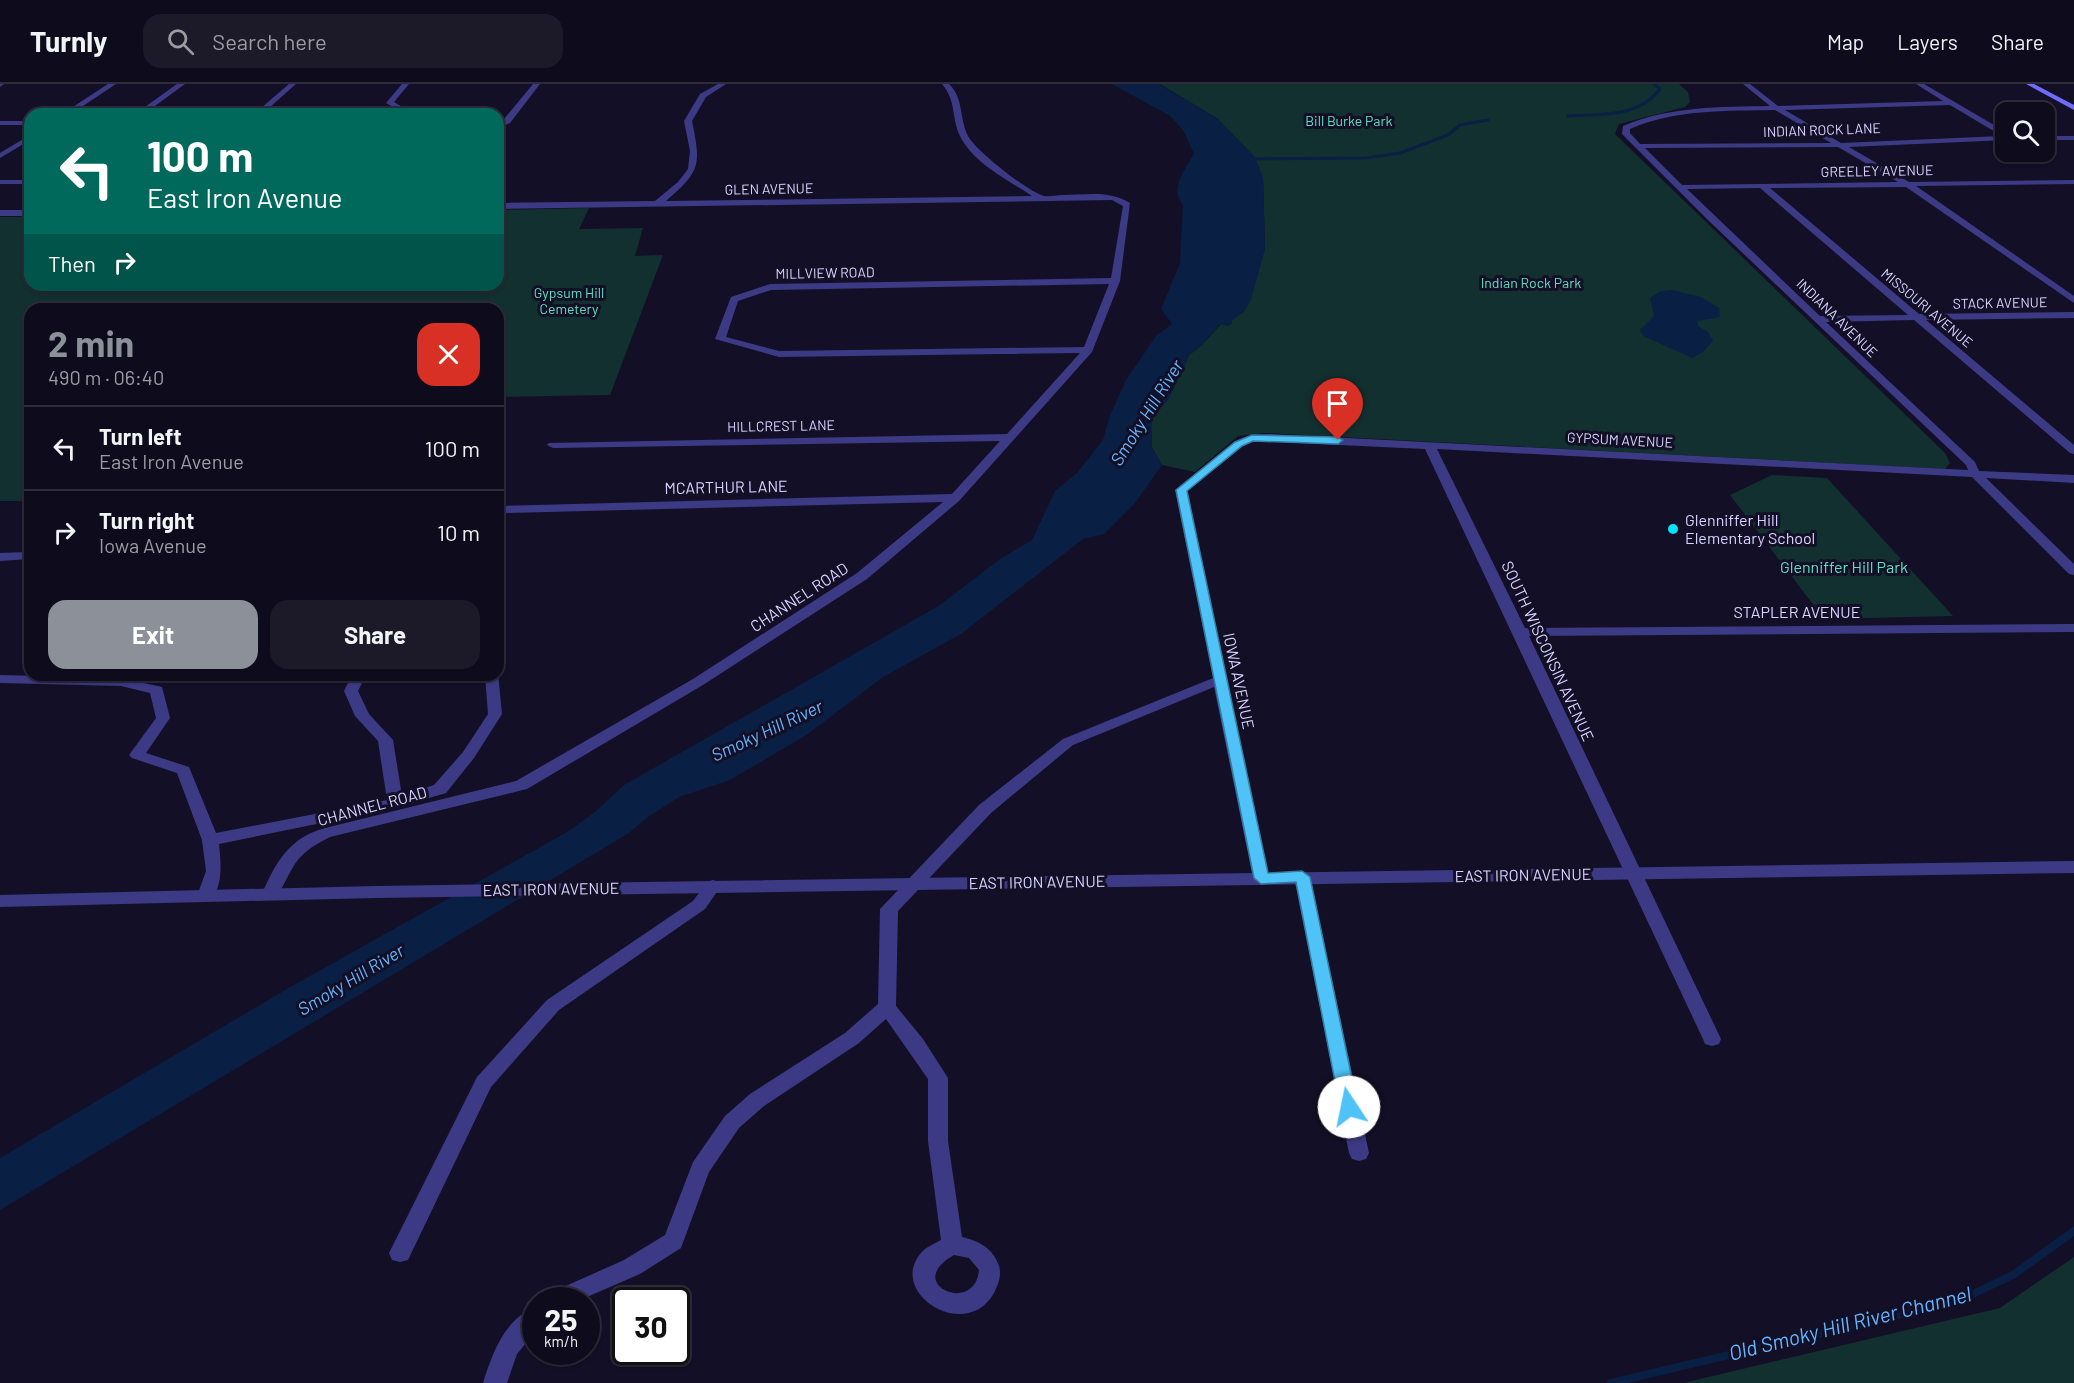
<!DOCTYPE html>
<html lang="en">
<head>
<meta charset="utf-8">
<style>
	:root { --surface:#0e0b1c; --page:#1c1929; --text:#f1f3f6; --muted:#9b9ba3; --line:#2e2b3b; --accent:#8c9099 }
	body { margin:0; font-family:Barlow,sans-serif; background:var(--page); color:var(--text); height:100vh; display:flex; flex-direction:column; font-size:22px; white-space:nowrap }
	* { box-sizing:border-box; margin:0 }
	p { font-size:20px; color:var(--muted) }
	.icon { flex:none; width:33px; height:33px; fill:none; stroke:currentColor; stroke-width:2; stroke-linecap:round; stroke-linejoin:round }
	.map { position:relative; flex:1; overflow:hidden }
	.side { position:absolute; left:24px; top:219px; width:480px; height:378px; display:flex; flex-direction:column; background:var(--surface); border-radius:18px; box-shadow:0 2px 4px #0004,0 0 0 2px var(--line) }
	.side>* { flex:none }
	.guide { position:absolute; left:24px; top:24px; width:480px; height:183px; border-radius:18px; box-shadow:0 2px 4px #0004,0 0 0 2px var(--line); background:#00695c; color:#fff; overflow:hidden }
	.tools { position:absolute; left:1995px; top:18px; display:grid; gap:12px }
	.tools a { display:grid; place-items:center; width:60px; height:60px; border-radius:12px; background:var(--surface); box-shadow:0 2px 4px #0004,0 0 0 2px var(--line); font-size:30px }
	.speed { position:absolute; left:522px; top:1203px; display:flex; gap:12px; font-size:30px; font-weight:700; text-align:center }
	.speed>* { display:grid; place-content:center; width:78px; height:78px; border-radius:50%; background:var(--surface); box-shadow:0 2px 4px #0004,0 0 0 2px var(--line); line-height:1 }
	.speed small { font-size:15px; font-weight:400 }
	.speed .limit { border:3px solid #111; border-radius:9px; background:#fff; color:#111 }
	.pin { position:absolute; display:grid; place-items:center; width:51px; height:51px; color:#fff; margin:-62px -26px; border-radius:50% 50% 50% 0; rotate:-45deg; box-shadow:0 0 6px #0007 }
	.pin .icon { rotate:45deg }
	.me { position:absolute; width:66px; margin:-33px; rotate:349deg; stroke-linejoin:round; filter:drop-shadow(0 0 4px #0008) }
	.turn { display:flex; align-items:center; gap:21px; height:126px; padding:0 24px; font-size:27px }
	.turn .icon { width:78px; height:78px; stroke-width:2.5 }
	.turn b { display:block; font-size:42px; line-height:51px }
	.then { display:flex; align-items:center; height:57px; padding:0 24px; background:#0003; gap:12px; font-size:22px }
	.round { display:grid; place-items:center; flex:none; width:63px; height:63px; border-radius:18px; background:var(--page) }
	.summary { display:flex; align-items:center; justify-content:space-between; height:102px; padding:0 24px }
	h1 { font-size:36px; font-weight:700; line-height:45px; color:var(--accent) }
	.cta { display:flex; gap:12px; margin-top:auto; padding:12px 24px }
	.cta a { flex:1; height:69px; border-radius:18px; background:var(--accent); color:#fff; font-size:24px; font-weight:700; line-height:69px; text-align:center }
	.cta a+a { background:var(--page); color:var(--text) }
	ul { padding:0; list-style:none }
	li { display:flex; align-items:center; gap:18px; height:84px; padding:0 24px; border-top:2px solid var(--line) }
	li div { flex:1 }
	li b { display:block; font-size:22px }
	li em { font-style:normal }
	header { display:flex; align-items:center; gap:36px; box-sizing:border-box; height:84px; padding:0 30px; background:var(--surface); border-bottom:2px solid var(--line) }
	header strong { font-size:28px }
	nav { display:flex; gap:33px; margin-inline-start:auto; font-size:21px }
	.search { width:420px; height:54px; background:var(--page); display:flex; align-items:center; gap:15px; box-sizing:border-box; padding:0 21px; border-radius:18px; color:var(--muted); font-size:22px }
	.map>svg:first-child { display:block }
	.green { fill:#12302f }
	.water { fill:#0a1f44 }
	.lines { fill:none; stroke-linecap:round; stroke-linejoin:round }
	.stream-far1 { stroke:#0a1f44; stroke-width:3 }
	.stream { stroke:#0a1f44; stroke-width:8 }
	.minor { fill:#3d3a85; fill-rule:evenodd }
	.tertiary { fill:#3d3a85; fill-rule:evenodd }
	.secondary { fill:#6f6bff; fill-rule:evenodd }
	.route { fill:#4fc3f7; stroke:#337fa1; stroke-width:1.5 }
	.poi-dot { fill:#00e5ff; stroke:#130f26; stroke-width:2 }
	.labels { text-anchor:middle; stroke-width:6; stroke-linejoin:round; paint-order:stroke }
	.far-park-label { font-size:14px; fill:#5fe0c0; stroke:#130f26 }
	.far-street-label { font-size:14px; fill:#d9d4ff; stroke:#130f26 }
	.street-label { font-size:16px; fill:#d9d4ff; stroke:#130f26 }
	.poi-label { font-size:16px; fill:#d9d4ff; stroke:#130f26; text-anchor:start }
	.park-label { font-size:16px; fill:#5fe0c0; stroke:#130f26 }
	.water-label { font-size:18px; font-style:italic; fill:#62b6ff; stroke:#130f26 }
	.near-water-label { font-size:21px; font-style:italic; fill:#62b6ff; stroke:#130f26 }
</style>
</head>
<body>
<header>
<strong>Turnly</strong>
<div class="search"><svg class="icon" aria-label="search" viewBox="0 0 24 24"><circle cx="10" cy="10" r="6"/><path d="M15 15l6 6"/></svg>Search here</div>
<nav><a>Map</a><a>Layers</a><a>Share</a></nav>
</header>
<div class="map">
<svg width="2074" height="1299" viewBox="0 0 2074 1299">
	<rect width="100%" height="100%" fill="#130f26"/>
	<path class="green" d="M1160 0H1679L1688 8 1690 18 1685 23 1619 40 1615 50 1945 369 1950 379 1945 385 1265 349 1238 352 1195 388 1162 381 1152 363 1151 335 1169 314 1189 271 1202 261 1221 240 1232 236 1265 165 1263 94 1218 35Z
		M589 124 579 145 643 144 635 172 663 171 610 311 498 313V225H30V417H0V133H30V201H498V126Z
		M1772 391 1827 394 1953 532 1824 535 1730 411Z
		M2074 1173V1299H1683L2000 1224Z"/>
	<path class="water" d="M1112 0H1159L1218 35 1255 73 1263 94 1265 165 1251 216 1244 228 1232 236V240L1228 242 1220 240 1202 261 1189 271 1169 314 1151 335 1152 363 1162 381 1135 419 1104 450 1083 455 961 550 883 593 808 650 730 696 679 713 648 733 629 749 0 1126V1074L292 902 567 748 595 728 624 701 940 521 1000 475 1032 456 1055 407 1077 389 1103 356 1109 334 1126 296 1156 252 1172 240 1161 225 1180 179 1183 121C1169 105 1185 85 1194 70L1183 46 1170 32Z
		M1672 206 1701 213 1719 224 1720 233 1698 237V242L1708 248 1713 257 1703 268 1692 274 1643 252 1640 246 1654 232 1650 214 1661 207Z"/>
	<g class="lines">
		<path class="stream-far1" d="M1568 32C1601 30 1638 34 1660 5L1654 0
			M1250 75 1366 74 1400 69 1448 51 1460 41 1488 36"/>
		<path class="stream" d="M1611 1299 1960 1216 2013 1191 2074 1147"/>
		<path class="minor" d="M0 0H4L0 3Z
			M177 0H185L144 30H135Z
			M289 0H296L262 30H254Z
			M402 0H409L394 18 414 30H405L386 19Z
			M533 0H540L510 39 498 44V39L504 35Z
			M718 0H726L706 13 692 37C701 81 701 87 666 117L1032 112C1007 95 974 80 960 52 951 33 957 18 942 0H949C964 14 959 34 968 52 975 66 1028 108 1044 112 1049 113 1057 111 1062 111 1087 111 1109 106 1130 119L1120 197 1092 268 959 417 867 495 703 601 527 705 330 753C292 772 296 781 276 814H264L262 810C275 779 290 753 325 744L516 697 693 595 857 489 943 418 504 429 498 432V422L952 410 1000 357 553 364 547 361 549 359 1007 350 1080 269 779 273 715 255 731 213 770 200 1111 194 1123 122 1112 116 498 125V119L655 117 678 98 688 85 690 67 684 37 700 10ZM1109 200 1084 263 779 267 726 253 738 217 771 206Z
			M1743 0H1750L1778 22 1943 17 1916 0H1924L2006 48V56L1849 63 1909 98 2074 96V100L1916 102 2074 212V219L1906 103 1770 104 1919 230 2074 228V234L1926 236 2074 361V370L2070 369 1914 236 1826 238 1975 378 1979 387 2074 391V399L1986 394 2074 480V491L2069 490 1972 393 1437 365 1525 544 2074 540V548L1529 552 1721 955 1719 960 1712 962 1705 960 1703 955 1425 365 1254 357 1243 362 1187 407 1269 794 1267 798H1255L1253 794 1214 603 1073 661 991 729 898 827 896 922 923 955 948 994V1057L962 1153C979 1157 993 1164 999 1182 1002 1191 998 1201 994 1209 965 1261 881 1205 925 1165 929 1162 936 1159 941 1156L928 1057V995L886 935 859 959 764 1022 739 1044 709 1088 681 1164 640 1190 580 1216H547L550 1209 624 1176 665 1151 693 1078 725 1032 750 1010 845 949 878 920 880 825 979 721 1063 655 1213 594 1175 406 1235 358 1252 351 1270 350 1968 386 1966 381 1710 138 1622 50 1623 42C1670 22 1720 23 1770 22ZM1950 21 2002 52 1841 59 1785 26ZM1775 26 1831 59 1640 60 1630 49V45C1675 25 1726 27 1775 26ZM1838 63 1898 98 1682 101 1645 64ZM1760 104 1908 231 1820 232 1687 105ZM954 1171 969 1174 979 1186C975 1232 902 1200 954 1171Z
			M0 37H30V41H0Z
			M2044 52H2074V56H2044Z
			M0 96H30V100H0Z
			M0 126H30V132H0Z
			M0 469 27 468 30 469V475L0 477Z
			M498 589 502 630 474 674 446 709 395 724 219 760C221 780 223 798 212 816H200L197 812 206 787 202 756 177 689 132 674 129 671 156 634 150 609 121 602 0 599V591L121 594 162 603 170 634 146 669 189 683 216 749 387 716 378 657 355 632 344 607 352 591H366L358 607 369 630 393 656 402 712 434 701 463 668 488 630 485 591Z
			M1302 787 1308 789 1310 793 1369 1069 1366 1075 1359 1077 1352 1075 1349 1069 1294 793 1296 789Z
			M713 796 719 798 721 802 705 825 559 926 491 1003 408 1176 400 1178 392 1176 389 1169 477 993 547 916 693 817 707 798Z
			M536 1223V1247L517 1270 507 1299H483C492 1270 504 1235 536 1223Z"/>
		<path class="tertiary" d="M108 0H116L71 30H62Z
			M30 51V56L0 74V69Z
			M2074 777V789L376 814 0 823V811L376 802Z"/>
		<path class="secondary" d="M2026 0H2034L2074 21V26Z"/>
	</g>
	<path class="route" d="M1252 351 1338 353 1343 356 1338 360 1253 357 1242 362 1187 407 1268 789 1302 787 1310 793 1358 1023 1356 1028 1349 1030 1343 1028 1340 1023 1296 798 1261 800 1254 794 1176 406 1235 358Z"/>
	<circle class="poi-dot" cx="1673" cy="445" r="6"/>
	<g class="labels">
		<g class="far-park-label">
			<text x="1349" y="42">Bill Burke Park</text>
			<text x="1531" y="204">Indian Rock Park</text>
			<text x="569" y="214">Gypsum Hill<tspan x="569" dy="16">Cemetery</tspan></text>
		</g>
		<g class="far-street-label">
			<text transform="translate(1822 46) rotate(-2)" y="5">INDIAN ROCK LANE</text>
			<text transform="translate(1877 87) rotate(-1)" y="5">GREELEY AVENUE</text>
			<text transform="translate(769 105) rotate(-1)" y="5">GLEN AVENUE</text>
			<text transform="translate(825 189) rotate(-1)" y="5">MILLVIEW ROAD</text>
			<text transform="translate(2000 219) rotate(-1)" y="5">STACK AVENUE</text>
			<text transform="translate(1927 224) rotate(40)" y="5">MISSOURI AVENUE</text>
			<text transform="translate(1837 234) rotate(44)" y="5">INDIANA AVENUE</text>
			<text transform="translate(781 342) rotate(-1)" y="5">HILLCREST LANE</text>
			<text transform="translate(1620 356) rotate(3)" y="5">GYPSUM AVENUE</text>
		</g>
		<g class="street-label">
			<text transform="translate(726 403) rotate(-1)" y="6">MCARTHUR LANE</text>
			<text transform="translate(799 513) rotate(-33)" y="6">CHANNEL ROAD</text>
			<text x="1797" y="534">STAPLER AVENUE</text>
			<text transform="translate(1548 567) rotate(65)" y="6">SOUTH WISCONSIN AVENUE</text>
			<text transform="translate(1239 597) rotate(78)" y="6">IOWA AVENUE</text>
			<text transform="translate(372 722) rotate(-15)" y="6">CHANNEL ROAD</text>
			<text transform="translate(1523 791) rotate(-1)" y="6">EAST IRON AVENUE</text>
			<text transform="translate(1037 798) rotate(-1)" y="6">EAST IRON AVENUE</text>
			<text transform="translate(551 805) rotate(-1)" y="6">EAST IRON AVENUE</text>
		</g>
		<g class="poi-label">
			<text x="1685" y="442">Glenniffer Hill<tspan x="1685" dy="18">Elementary School</tspan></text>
		</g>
		<g class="park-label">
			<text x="1844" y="489">Glenniffer Hill Park</text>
		</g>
		<g class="water-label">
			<text transform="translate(1147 329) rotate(-58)" y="6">Smoky Hill River</text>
			<text transform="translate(767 647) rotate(-25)" y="6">Smoky Hill River</text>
			<text transform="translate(351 896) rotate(-31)" y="6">Smoky Hill River</text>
		</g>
		<g class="near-water-label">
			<text transform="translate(1850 1240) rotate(-14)" y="7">Old Smoky Hill River Channel</text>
		</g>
	</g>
</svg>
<div class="tools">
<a><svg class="icon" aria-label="search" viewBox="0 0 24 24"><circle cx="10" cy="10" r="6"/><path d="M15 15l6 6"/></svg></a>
</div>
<div class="speed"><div>25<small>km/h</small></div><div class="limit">30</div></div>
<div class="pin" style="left:1338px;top:356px;background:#d93025"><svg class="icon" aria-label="arrive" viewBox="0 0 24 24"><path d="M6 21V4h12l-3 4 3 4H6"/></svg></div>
<svg class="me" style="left:1349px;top:1023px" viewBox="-20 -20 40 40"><circle r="19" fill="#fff"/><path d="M0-13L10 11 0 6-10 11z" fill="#4fc3f7"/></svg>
<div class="guide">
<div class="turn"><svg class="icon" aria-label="left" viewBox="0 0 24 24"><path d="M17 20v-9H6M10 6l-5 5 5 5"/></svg><div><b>100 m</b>East Iron Avenue</div></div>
<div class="then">Then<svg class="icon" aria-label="right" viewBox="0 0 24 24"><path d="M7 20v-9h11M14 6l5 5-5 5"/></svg></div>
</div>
<section class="side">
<div class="summary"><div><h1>2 min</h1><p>490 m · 06:40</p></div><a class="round" style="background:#d93025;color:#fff"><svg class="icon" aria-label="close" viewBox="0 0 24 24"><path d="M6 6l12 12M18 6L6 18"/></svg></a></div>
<ul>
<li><svg class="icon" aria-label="left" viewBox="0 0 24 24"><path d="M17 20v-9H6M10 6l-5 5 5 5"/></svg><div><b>Turn left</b><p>East Iron Avenue</p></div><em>100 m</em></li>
<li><svg class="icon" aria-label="right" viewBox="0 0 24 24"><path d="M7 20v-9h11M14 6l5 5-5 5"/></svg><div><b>Turn right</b><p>Iowa Avenue</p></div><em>10 m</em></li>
</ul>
<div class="cta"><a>Exit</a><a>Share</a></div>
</section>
</div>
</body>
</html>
